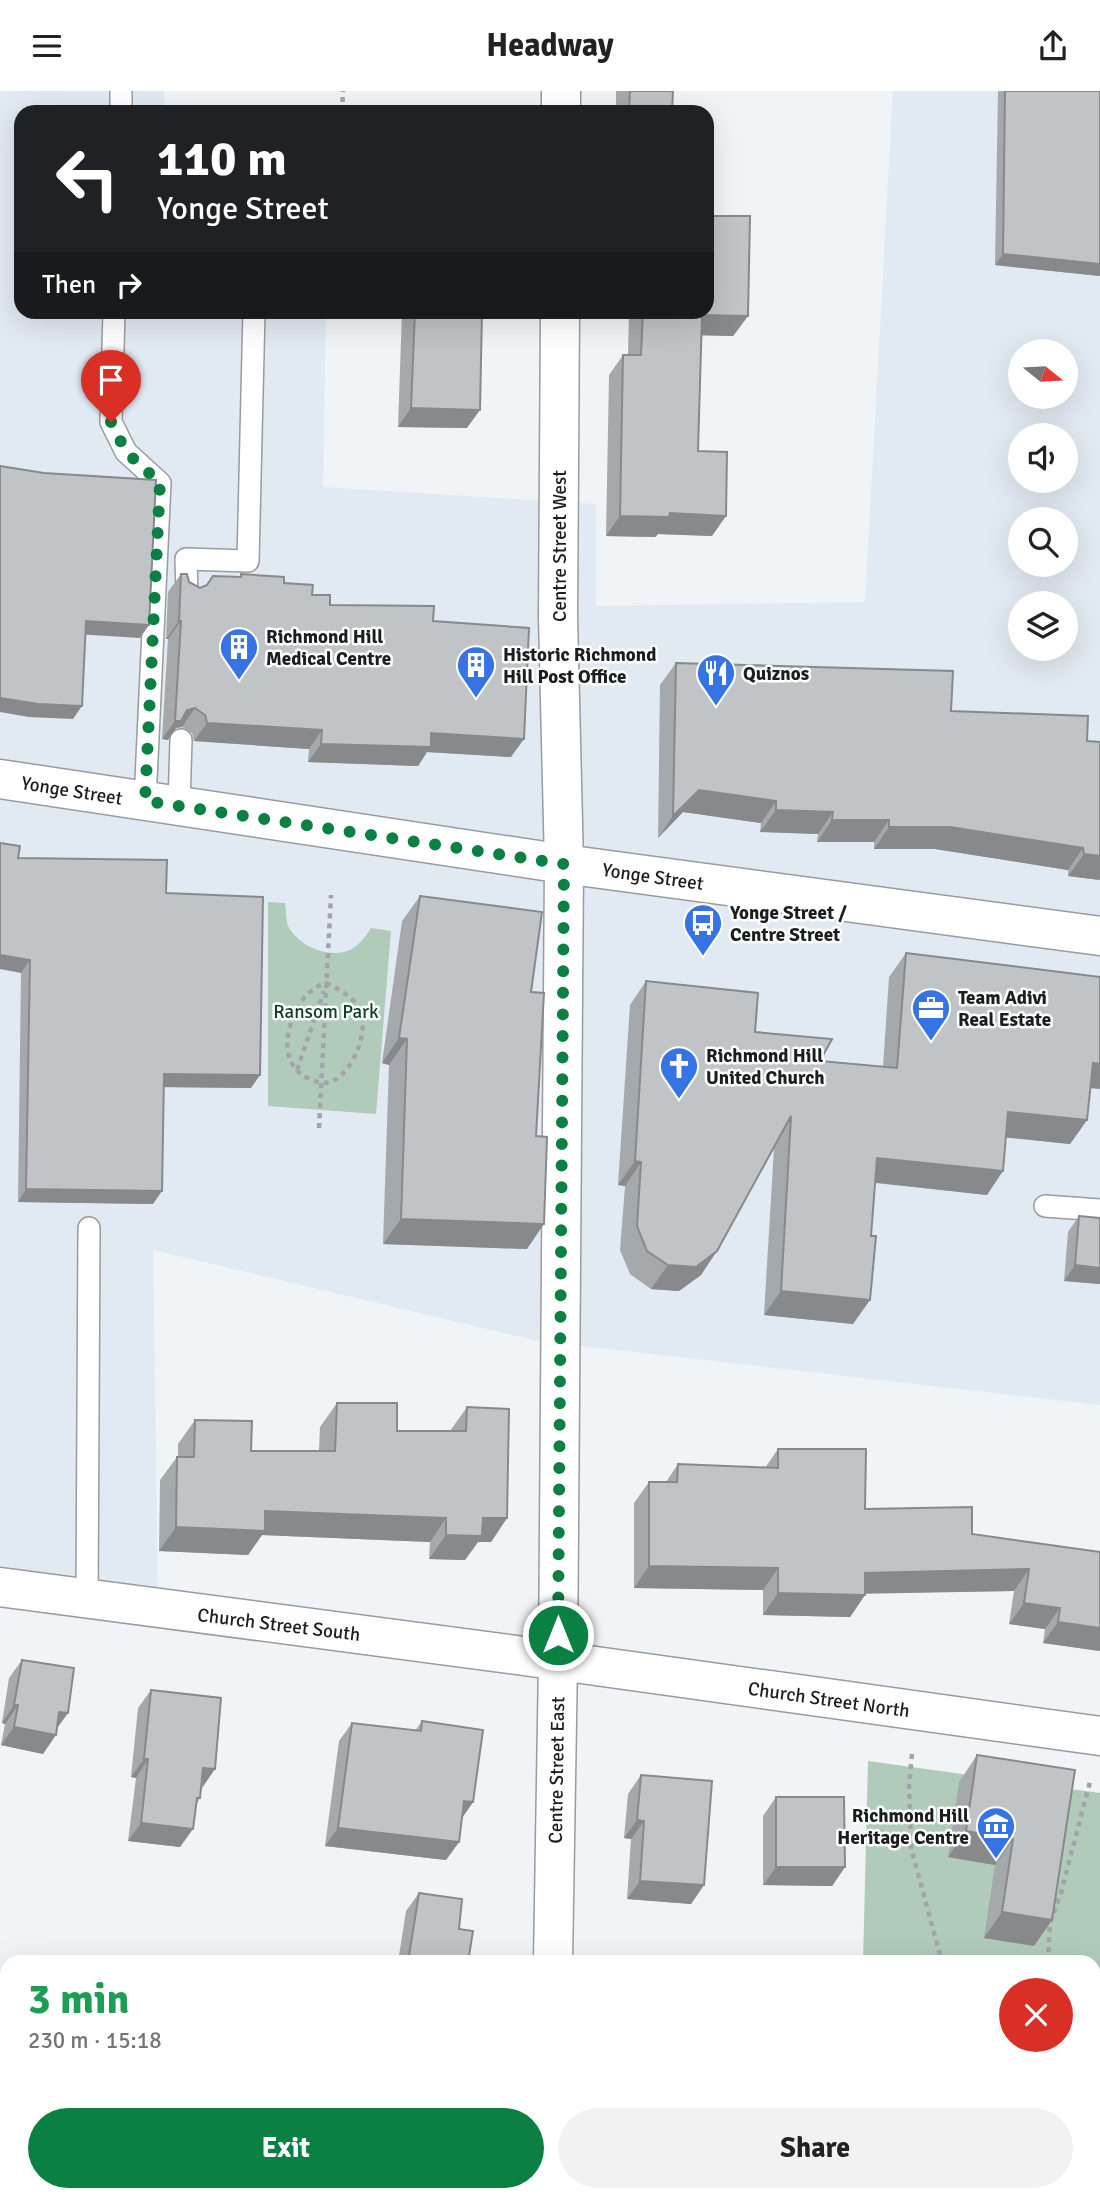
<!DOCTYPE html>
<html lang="en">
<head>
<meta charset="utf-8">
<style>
	:root { --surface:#fff; --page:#f2f2f2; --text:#222; --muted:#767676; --accent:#0b8043 }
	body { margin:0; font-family:Signika,sans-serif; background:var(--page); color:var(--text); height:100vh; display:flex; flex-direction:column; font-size:26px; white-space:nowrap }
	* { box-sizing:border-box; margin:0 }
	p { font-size:23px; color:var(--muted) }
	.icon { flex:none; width:38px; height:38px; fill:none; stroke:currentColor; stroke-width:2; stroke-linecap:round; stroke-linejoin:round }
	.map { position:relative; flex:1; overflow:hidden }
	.details { position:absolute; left:0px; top:1864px; width:1101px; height:247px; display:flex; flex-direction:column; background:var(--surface); border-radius:21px 21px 0 0; box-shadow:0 7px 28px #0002 }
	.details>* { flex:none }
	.hud { position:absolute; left:14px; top:14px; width:700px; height:214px; border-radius:21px; box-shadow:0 7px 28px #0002; background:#202124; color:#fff; overflow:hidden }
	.needle { width:46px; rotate:108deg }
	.fabs { position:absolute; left:1008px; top:248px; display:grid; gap:14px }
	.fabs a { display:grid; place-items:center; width:70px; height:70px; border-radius:50%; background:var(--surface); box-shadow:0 7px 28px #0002; font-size:35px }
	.pin { position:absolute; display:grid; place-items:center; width:60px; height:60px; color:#fff; margin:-72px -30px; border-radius:50% 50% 50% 0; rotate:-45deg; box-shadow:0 0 7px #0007 }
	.pin .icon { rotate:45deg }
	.me { position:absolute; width:77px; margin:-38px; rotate:0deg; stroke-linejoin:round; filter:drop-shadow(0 0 5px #0008) }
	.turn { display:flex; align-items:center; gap:24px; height:147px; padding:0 28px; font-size:32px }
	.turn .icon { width:91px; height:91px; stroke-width:2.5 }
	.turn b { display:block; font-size:49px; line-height:60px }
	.then { display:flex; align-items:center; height:66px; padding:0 28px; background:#0003; gap:14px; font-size:26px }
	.round { display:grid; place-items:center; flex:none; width:74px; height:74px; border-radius:37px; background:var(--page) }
	.summary { display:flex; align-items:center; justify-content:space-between; height:119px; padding:0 28px }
	h1 { font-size:42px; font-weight:700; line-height:52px; color:#1e9e55 }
	.action { display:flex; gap:14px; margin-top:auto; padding:14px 28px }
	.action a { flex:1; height:80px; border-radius:42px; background:var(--accent); color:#fff; font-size:28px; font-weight:700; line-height:80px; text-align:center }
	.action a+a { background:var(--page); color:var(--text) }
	header { display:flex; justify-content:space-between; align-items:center; height:91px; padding:0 28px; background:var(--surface); font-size:32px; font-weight:700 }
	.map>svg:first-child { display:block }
	.built { fill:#e1e9f2; fill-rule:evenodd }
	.green { fill:#b1cbba }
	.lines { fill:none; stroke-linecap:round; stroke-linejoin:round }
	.lane-casing { stroke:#999b9e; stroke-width:24 }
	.street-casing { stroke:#999b9e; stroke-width:41 }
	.primary-casing { stroke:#999b9e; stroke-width:41 }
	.path { stroke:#a2a4a6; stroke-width:4.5; stroke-dasharray:5 5; stroke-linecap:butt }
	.lane { stroke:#fff; stroke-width:21 }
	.street { stroke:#fff; stroke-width:38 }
	.primary { stroke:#fff; stroke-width:38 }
	.wall { fill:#a6a9ab }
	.shaded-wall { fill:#87898b }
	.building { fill:#c1c4c7; stroke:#87898b; stroke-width:2 }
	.route { stroke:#0b8043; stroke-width:12; stroke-dasharray:0 21.6 }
	.labels { text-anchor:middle; stroke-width:5; stroke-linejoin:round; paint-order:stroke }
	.street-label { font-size:19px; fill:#1c1d1e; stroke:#fff }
	.poi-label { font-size:19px; font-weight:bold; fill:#1c1d1e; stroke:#fff; text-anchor:start }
	.park-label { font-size:19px; fill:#0e3c24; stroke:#fff }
</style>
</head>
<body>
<header><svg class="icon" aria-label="menu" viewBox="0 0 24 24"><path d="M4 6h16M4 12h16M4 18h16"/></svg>Headway<svg class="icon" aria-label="share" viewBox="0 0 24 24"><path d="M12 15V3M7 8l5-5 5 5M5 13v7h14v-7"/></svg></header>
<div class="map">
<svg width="1100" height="2109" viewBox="0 0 1100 2109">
	<rect width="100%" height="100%" fill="#f1f4f7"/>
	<path class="built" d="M0 0H164L165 21H21V220L326 221 323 396 596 413V515L865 511 893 0H997L1100 16V1314L538 1250 153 1159 158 1504 0 1483ZM1020 261H1066V306H1020ZM1020 345H1066V390H1020ZM1020 429H1066V474H1020ZM1020 513H1066V558H1020Z"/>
	<path class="green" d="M268 811 285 812C286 819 286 829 288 835 299 856 331 869 352 858 360 853 366 845 371 837L391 840 376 1023 268 1015Z
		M868 1670 1100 1702V2109H858V2104H1094V1871H863Z
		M0 1928 7 1929V2104H137V2109H0Z"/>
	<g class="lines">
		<g class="lane-casing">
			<path id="lane" d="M121 21V2
				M114 220 111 331 126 361 160 392 145 710
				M187 502 186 468 248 470 254 220
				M179 714 181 649
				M1045 1115 1100 1119
				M87 1508 89 1137"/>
		</g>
		<g class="street-casing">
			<path id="street" d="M561 21V0
				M0 1496 524 1565 1100 1645
				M553 1871 558 1570 564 773 558 526 560 220
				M549 2109V2104"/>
		</g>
		<g class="primary-casing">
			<path id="primary" d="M0 688 564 773 1100 845"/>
		</g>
		<path class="path" d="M342 21 343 0
			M326 892C338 898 349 903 357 914 372 934 355 979 333 990 327 993 319 992 312 989 282 978 283 945 296 920 302 907 312 896 326 892Z
			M297 979 324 900
			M319 1037 331 804
			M912 1663 909 1694 911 1757 942 1871
			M1048 1871 1050 1831 1061 1802 1091 1687
			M905 2104 907 2109
			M1064 2109 1065 2104"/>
		<use href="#lane" class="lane"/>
		<use href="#street" class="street"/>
		<use href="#primary" class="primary"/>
	</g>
	<path class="wall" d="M616 0H673L672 21H616Z
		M998 0H1100V185L995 174Z
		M400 220H482L467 337 398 336 402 221Z
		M629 220H707L748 225 733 245 702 244 698 360 712 445 658 443 655 446 606 445 609 284 623 264H628Z
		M181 483 189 491 200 497 206 495 213 485 239 486 241 483 284 492 312 504 330 514 433 530 511 666 427 661 418 675 308 671 309 658 194 650 192 642 182 636 176 637 168 649 162 648 168 548H166L168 501Z
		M676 572 951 620 1087 650 1100 789 1068 785V779L935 758H874V751H817L818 743 760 741 761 732 683 721 658 747 660 594Z
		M18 767 166 802 251 997 163 996 153 1113 18 1111 21 882Z
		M420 805 531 901 536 1045 527 1158 383 1153 389 974 382 972 402 830Z
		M906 862 1090 997 1087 1029 1070 1053 1006 1046 987 1104 875 1092 853 1233 764 1224 774 1057 701 1184 679 1200 651 1198 630 1183 620 1159 625 1095 618 1094 630 914 646 890 820 970 883 976 889 886Z
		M1079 1125 1100 1193 1064 1190 1068 1141Z
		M337 1312 397 1340H450L467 1316 507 1427 491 1451H478L465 1469 429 1468 430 1451 262 1444 248 1464 159 1460 160 1389 177 1366H178V1353L195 1329 251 1360H319L320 1336Z
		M778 1358 865 1418 972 1443 1100 1461V1560L1043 1552 1045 1538 1009 1533 1014 1500 865 1502V1504L850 1526 763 1524V1499L634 1497V1412L649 1391H666L678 1373 765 1377Z
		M22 1569 68 1622 56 1638 43 1663 1 1654 5 1633 2 1632 9 1587Z
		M151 1599 201 1697 200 1707 196 1714 180 1756 128 1750 136 1687 131 1686 138 1617Z
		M422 1630 473 1711 462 1727 459 1751 446 1769 325 1755 339 1650 352 1632 415 1640Z
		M977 1664 1052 1829 1034 1855 984 1847 995 1774 948 1766 959 1691Z
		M641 1684 704 1794 691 1813 627 1808 631 1748 624 1747 628 1703Z
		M776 1706 845 1776 832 1795 763 1794V1725Z
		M419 1802 459 1838 468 1871H398L406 1820Z
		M373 2104H456V2109H373Z
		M641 2104H743V2109H640Z"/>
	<path class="shaded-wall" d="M1003 163 1100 173V185L995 174Z
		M702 224 748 225 733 245 688 244Z
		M411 317 480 319 467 337 398 336Z
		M670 422 726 425 712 445 658 443 655 446 606 445 620 425Z
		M86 530 149 534 140 547 76 543Z
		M179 530H181L168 548H166Z
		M0 607 82 615 73 628 29 626 0 621Z
		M195 617 182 636 176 637 168 649 162 648 175 630 187 619Z
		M207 632 322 639 309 658 194 650Z
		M431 642 524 648 511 666 427 661 418 675 308 671 321 653Z
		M699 699 776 710 761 732 683 721 658 747 673 725Z
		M776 719 833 721 818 743 760 741Z
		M832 729H889L874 751H817Z
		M889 736H950L1083 757 1068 779 935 758H874Z
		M1084 763 1100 765V789L1068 785Z
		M0 864 30 869 21 882 0 878Z
		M399 947 407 948 389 974 382 972Z
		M1093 972 1100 973V998L1076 996Z
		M164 983 260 984 251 997 155 996Z
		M1008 1021 1087 1029 1070 1053 992 1045Z
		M877 1067 1003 1080 987 1104 861 1090Z
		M635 1070 641 1071 625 1095 618 1094Z
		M26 1098 162 1100 153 1113 18 1111Z
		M401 1128 544 1133 527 1158 383 1153Z
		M717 1160 701 1184 679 1200 651 1198 668 1174Z
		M1075 1174 1100 1177V1193L1064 1190Z
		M781 1200 870 1209 853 1233 764 1224Z
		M265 1420 446 1427 430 1451 262 1444 248 1464 159 1460 176 1436Z
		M483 1427H507L491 1451H478L465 1469 429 1468 446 1444Z
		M649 1475 778 1477 763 1499 634 1497Z
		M1029 1478 1014 1500 850 1503 865 1482Z
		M778 1502 865 1504 850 1526 763 1524Z
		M1024 1512 1060 1517 1045 1538 1009 1533Z
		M1058 1531 1100 1537V1560L1043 1552Z
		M14 1614H18L5 1633 2 1632Z
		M59 1621 68 1622 55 1640Z
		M14 1636 56 1644 43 1663 1 1654Z
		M144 1668H148L136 1687 131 1686Z
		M203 1677 215 1678 202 1697Z
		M464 1710 473 1711 460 1730Z
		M637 1729 644 1730 631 1748 624 1747Z
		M141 1732 193 1738 180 1756 128 1750Z
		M338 1737 459 1751 446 1769 325 1755Z
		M966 1740 1013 1748 995 1774 948 1766Z
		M776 1776H845L832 1795 763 1794Z
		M640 1790 704 1794 691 1813 627 1808Z
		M1002 1821 1052 1829 1034 1855 984 1847Z
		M1094 1930 1100 1931V1952L1094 1951Z
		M646 2104H663L660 2109H642Z"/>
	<path class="building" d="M630 0H673L672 21H629Z
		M1005 0H1100V173L1003 163Z
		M707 125H750L748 225 702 224 698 360 727 361 726 425 670 422 669 426 620 425 623 264H641L643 220H707Z
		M415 220H482L480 319 411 317Z
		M0 375 44 382 156 389 149 534 86 530 82 615 38 613 0 607Z
		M181 483H187L189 491 200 497 207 494 213 485 241 486V483L284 486V492L313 494 312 504H330V514L434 515 433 530 529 537 524 648 431 642V656L321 653 322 639 207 632 205 624 195 617 187 619 181 630H175L181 530H179Z
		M676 572 953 580 951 620 1088 625 1087 650 1100 651V765L1084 763 1083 757 950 736H889V729H832L833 721 776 719V710L699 699 673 725Z
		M0 752 20 755 18 767 167 769 166 802 263 806 260 984 164 983 162 1100 26 1098 30 869 0 864Z
		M420 805 542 821 531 901 544 902 536 1045 547 1046 544 1133 401 1128 407 948 399 947Z
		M906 862 1100 886V973L1093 972 1087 1029 1008 1021 1003 1080 877 1067 871 1145H876L870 1209 781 1200 791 1025 717 1160 696 1176 668 1174 647 1160 637 1135 641 1071 635 1070 646 890 758 902 755 941 832 948 820 970 897 977Z
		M1079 1125 1100 1127V1177L1075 1174Z
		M337 1312H397V1340H466L467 1316 509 1318 507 1427H483L482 1445 446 1444V1427L265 1420V1440L176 1436 177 1366H194L195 1329 252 1330 251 1360H335Z
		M778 1358H866L865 1418 972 1416V1443L1100 1461V1537L1058 1531 1060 1517 1024 1512 1029 1478 865 1482V1504L778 1502V1477L649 1475V1391H677L678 1373 778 1377Z
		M22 1569 74 1577 68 1622 59 1621 56 1644 14 1636 18 1614H14Z
		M151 1599 221 1607 215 1678 203 1677 200 1707H197L193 1738 141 1732 148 1668H144Z
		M422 1630 483 1639 473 1711 464 1710 459 1751 338 1737 352 1632 421 1640Z
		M977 1664 1075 1679 1052 1829 1002 1821 1013 1748 966 1740Z
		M641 1684 712 1690 704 1794 640 1790 644 1730 637 1729Z
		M776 1706H844L845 1776H776Z
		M419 1802 462 1808 459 1838 473 1840 468 1871H408Z
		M1096 1880 1100 1881V1931L1094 1930V1893Z
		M386 2104H456V2109H386Z
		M669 2104H743V2109H669Z"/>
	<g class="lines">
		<path class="route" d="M111 331 126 361 160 392 145 710 564 773 558 1544"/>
	</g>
	<defs>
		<g id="building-pin" transform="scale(2.0125)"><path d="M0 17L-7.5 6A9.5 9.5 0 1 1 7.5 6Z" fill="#3774e3" stroke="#fff"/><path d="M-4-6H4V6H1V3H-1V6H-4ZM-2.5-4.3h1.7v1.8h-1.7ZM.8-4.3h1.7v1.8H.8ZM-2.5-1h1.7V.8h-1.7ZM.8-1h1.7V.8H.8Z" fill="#fff"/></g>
		<g id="restaurant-pin" transform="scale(2.0125)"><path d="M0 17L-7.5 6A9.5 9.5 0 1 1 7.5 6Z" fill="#3774e3" stroke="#fff"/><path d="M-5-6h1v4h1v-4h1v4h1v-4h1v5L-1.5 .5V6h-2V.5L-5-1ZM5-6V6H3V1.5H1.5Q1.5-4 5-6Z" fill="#fff"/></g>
		<g id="bus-pin" transform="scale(2.0125)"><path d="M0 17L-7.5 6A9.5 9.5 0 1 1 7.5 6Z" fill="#3774e3" stroke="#fff"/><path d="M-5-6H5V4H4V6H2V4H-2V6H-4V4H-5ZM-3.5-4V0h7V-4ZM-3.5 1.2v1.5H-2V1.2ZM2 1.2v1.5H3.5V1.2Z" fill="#fff"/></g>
		<g id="office-pin" transform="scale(2.0125)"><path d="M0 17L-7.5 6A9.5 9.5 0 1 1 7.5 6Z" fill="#3774e3" stroke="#fff"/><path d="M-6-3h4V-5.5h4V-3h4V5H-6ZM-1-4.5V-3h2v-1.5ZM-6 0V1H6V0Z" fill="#fff"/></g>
		<g id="church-pin" transform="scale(2.0125)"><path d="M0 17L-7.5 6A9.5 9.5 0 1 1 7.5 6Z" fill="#3774e3" stroke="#fff"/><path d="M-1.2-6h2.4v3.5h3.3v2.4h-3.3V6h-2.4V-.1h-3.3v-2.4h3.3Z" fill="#fff"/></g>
		<g id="museum-pin" transform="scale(2.0125)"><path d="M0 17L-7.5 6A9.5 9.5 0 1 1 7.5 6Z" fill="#3774e3" stroke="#fff"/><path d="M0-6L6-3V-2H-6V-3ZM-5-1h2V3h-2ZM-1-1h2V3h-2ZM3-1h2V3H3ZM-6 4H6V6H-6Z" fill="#fff"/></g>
	</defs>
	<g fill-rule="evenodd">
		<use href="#building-pin" x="239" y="556"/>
		<use href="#building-pin" x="476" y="574"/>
		<use href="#restaurant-pin" x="716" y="582"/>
		<use href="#bus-pin" x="703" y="832"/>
		<use href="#office-pin" x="931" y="917"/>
		<use href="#church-pin" x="679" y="975"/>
		<use href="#museum-pin" x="996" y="1735"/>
	</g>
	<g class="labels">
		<g class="street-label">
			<text transform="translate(559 455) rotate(-90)" y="7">Centre Street West</text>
			<text transform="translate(72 699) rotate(9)" y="7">Yonge Street</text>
			<text transform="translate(653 785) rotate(8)" y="7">Yonge Street</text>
			<text transform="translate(279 1533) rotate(7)" y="7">Church Street South</text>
			<text transform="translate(829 1608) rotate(8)" y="7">Church Street North</text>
			<text transform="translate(556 1679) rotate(-89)" y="7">Centre Street East</text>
		</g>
		<g class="poi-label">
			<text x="266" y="552">Richmond Hill<tspan x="266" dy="22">Medical Centre</tspan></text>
			<text x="503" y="570">Historic Richmond<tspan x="503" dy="22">Hill Post Office</tspan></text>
			<text x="743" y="589">Quiznos</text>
			<text x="730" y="828">Yonge Street /<tspan x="730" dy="22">Centre Street</tspan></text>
			<text x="958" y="913">Team Adivi<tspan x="958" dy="22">Real Estate</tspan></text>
			<text x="706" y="971">Richmond Hill<tspan x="706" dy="22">United Church</tspan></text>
			<text x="969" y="1731" text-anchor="end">Richmond Hill<tspan x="969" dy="22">Heritage Centre</tspan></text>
		</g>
		<g class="park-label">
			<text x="326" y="927">Ransom Park</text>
		</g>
	</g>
</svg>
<div class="fabs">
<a><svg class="needle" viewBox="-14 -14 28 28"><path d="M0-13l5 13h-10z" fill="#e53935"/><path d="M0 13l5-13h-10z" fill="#767676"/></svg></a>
<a><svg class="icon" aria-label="sound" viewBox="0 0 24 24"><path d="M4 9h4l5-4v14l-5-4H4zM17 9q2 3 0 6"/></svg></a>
<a><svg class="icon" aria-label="search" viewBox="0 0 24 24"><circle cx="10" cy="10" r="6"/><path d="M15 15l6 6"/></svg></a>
<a><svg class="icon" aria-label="layers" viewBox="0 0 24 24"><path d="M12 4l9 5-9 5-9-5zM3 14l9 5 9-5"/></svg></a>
</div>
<div class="pin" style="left:111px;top:331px;background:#d93025"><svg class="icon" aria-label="arrive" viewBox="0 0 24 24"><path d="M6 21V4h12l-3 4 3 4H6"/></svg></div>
<svg class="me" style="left:558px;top:1544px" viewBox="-20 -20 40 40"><circle r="17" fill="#0b8043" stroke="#fff" stroke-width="3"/><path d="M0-11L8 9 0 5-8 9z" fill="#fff"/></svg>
<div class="hud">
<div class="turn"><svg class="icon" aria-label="left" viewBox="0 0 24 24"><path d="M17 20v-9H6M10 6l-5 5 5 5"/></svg><div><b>110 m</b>Yonge Street</div></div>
<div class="then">Then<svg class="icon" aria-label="right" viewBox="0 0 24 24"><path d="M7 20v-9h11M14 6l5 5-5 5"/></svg></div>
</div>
<section class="details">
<div class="summary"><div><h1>3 min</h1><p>230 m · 15:18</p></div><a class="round" style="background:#d93025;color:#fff"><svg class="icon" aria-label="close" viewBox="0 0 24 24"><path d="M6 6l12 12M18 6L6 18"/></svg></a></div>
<div class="action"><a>Exit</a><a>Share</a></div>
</section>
</div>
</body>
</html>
